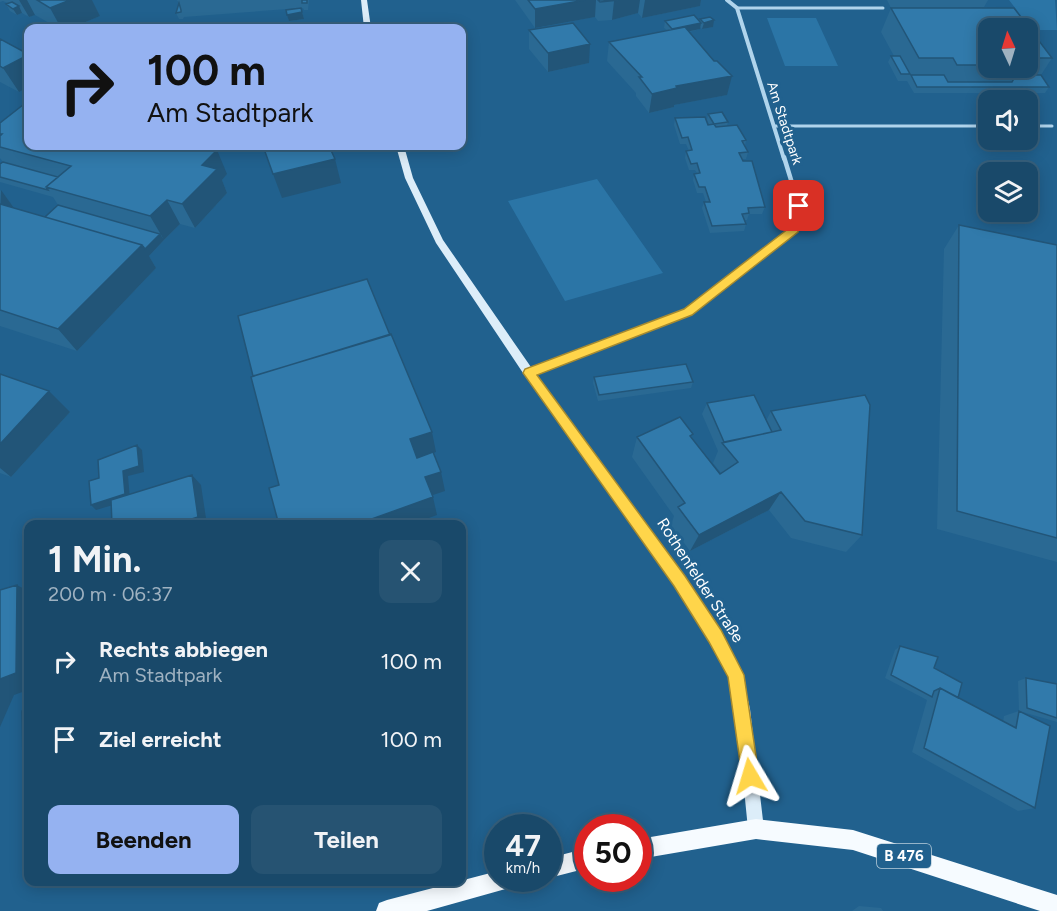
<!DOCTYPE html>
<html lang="de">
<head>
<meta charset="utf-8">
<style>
	:root { --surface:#19496a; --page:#265372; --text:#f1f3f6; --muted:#9fb2c1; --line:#37617e; --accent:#95b2f1 }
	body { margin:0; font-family:Figtree,sans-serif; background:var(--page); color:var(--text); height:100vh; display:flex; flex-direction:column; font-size:22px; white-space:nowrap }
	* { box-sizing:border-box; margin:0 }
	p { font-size:20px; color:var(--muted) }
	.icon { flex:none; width:33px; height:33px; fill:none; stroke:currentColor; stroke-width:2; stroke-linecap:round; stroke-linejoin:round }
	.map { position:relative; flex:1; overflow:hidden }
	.panel { position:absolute; left:24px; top:520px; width:442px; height:366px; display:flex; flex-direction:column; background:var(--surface); border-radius:12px; box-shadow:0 3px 15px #0003,0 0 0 2px var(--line) }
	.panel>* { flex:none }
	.guide { position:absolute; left:24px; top:24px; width:442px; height:126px; border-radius:12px; box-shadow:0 3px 15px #0003,0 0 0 2px var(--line); background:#95b2f1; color:#111; overflow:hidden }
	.needle { width:39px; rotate:356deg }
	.tools { position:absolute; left:978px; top:18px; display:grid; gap:12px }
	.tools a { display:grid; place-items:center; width:60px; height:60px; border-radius:12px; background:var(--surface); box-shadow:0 3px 15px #0003,0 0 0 2px var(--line); font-size:30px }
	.speed { position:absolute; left:484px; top:814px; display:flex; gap:12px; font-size:30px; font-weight:700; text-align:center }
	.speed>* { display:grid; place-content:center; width:78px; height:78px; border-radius:50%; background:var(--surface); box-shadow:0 3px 15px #0003,0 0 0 2px var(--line); line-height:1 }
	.speed small { font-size:15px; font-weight:400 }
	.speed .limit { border:9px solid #d22; background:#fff; color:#111 }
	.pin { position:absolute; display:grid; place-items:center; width:51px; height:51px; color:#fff; margin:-26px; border-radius:12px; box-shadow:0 3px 9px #0006 }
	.me { position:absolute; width:66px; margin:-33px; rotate:353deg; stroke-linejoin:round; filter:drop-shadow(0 0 4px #0008) }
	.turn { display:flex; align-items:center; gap:21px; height:126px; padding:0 24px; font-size:27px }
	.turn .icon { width:78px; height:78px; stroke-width:2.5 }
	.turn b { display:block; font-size:42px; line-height:51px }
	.round { display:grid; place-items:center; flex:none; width:63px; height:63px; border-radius:12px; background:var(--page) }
	.headline { display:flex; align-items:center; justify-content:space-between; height:102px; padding:0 24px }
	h1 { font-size:36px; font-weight:700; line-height:45px }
	.button { display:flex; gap:12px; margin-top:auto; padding:12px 24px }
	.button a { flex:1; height:69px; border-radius:12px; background:var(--accent); color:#111; font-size:24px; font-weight:700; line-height:69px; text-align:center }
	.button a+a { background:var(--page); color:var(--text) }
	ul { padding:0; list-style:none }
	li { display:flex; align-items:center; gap:18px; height:78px; padding:0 24px }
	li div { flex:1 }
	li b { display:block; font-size:22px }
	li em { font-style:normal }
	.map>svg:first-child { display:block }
	.green { fill:#2b75a6 }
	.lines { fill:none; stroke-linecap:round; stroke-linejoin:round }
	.service { stroke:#b0d4ec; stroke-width:3 }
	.minor-far2 { stroke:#b0d4ec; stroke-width:4 }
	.minor-far1 { stroke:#b0d4ec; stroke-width:4.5 }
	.minor { stroke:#b0d4ec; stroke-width:6 }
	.secondary { fill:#dcedf9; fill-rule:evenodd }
	.primary { fill:#f6fbff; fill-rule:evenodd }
	.wall { fill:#2a6993; fill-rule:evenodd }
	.shaded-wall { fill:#225578 }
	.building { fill:#317aab; stroke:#225578; stroke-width:1.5 }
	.route { fill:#ffd54a; stroke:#a68a30; stroke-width:1.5 }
	.labels { text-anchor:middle; stroke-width:6; stroke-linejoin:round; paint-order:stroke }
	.far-street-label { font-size:14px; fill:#fff; stroke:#21618e }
	.shield { fill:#21618e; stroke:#bcd0dd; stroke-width:1.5 }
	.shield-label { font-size:15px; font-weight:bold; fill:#fff }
	.street-label { font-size:16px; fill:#fff; stroke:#21618e }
</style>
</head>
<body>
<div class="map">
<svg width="1057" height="911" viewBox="0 0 1057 911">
	<rect width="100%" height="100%" fill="#21618e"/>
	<path class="green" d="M1009 0H1055L1057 30H1032Z
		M767 18H816L838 66H785Z
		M597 179 663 273 565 301 508 201Z"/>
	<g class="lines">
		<path class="service" d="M737 8H883
			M774 126H988
			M1028 126H1052"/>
		<path class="minor-far2" d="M727 0 737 8 784 159
			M346 28 368 25"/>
		<path class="minor-far1" d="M573 356 688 312 795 229 799 206 784 157"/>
		<path class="minor" d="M529 373 577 355"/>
		<path class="secondary" d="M361 0H367L371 28H364Z
			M396 146H404L413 178 443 240 533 370 697 594 741 670 750 709 764 829 762 835 756 837 750 835 748 829 736 709 729 677 687 604 525 376 436 243 405 178Z"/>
		<path class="primary" d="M756 819 853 830 1057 895V911H1040L853 850 756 839 639 859V839Z
			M588 848V868L549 878V858Z
			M498 871V879H519L516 886 427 911H376L379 903 387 900Z"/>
	</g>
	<path class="wall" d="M0 0H92L100 16 71 28H58L35 15 29 17 22 13 17 15 10 11 6 4 8 3 3 1 0 2Z
		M177 0H309L308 10H304L303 8H301L304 19 289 21 286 10 300 8 184 17 183 19H179L176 13 179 3Z
		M515 0H701L700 6 642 18 638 13 612 20 598 21 595 17 535 28Z
		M887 0H988L984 7 954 8H1014L1052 58 1041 75 1049 87 1045 93H914L907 81H898L888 62 891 56H894L881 32 891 8H926H891ZM988 28H1028V68H988Z
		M700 19 713 27 702 29 700 27V29L689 32 727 95 674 105V107L649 113 636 96V93L607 61 609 42 667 30 664 28 665 21H700Z
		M529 30 589 63 548 72 529 49Z
		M0 39 19 92 0 82Z
		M708 114 728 122 727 126 746 140 745 146 748 152 746 159H742L765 207 762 214H749L747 220H745L746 224 744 231 710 233 702 208 704 202H706L703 193H697L693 180 694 174 697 173 695 170H689L685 158 686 151H689L686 144H680L674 125 675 118 709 124 707 120Z
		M0 123 227 174 222 180 227 193 195 228 180 224 149 256 156 268 77 351 0 326V190L14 208 45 217 58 205 53 197 0 182V164L3 162 0 158Z
		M959 225 1057 245V562L937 529 944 249Z
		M0 374 70 412 11 477 0 473Z
		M594 377 693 382 691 388 598 401 593 383Z
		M707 403 766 421 771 411 862 535 846 552 791 538 769 510 690 551 671 525 674 516 632 457 637 437 692 439 720 474 721 473 713 463 718 451 702 414Z
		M900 646 934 668 958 698 1003 722 1004 716 1019 711 1035 808 1018 811 912 752 927 700 885 678 895 650Z
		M1026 678 1057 684V722L1019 711 1018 681Z
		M260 882H294L269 886H259Z
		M859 906 881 908 883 911H852Z"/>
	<path class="shaded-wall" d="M19 0H27L35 15 29 17Z
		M70 0H92L100 16 71 28H61L50 8Z
		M585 0H596L595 17 535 28V9Z
		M619 0H640L638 13 612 20 614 1Z
		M645 0H701L700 6 642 18Z
		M19 6 22 13 17 15 13 9Z
		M302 12 304 19 289 21 287 15Z
		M714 20 713 27 702 29 704 23Z
		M701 23 700 29 671 35 672 29Z
		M590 44 589 63 548 72V53Z
		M28 55V87L19 92 3 68Z
		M732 76 727 95 674 105V107L649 113 652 94 676 86Z
		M217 150 227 174 222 180 227 193 195 228 182 204 202 165Z
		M335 159 341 183 282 198 273 174Z
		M1 190 19 215H0Z
		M167 200 180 224 164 240 150 216Z
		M160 234 164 240 149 256 156 268 77 351 58 329 142 245Z
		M49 391 70 412 11 477 0 468V444Z
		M432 432 436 452 416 459 410 439Z
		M137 445 142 450 144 472 128 476 130 500 96 510 91 505 123 471Z
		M441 472 445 491 430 496 425 477Z
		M192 475 201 485 207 525H173Z
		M781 492 769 510 690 551 699 535Z
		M433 497 437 515 410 525H355Z
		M17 585 28 591V690L14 695 0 727V679Z"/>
	<path class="building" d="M37 0H70L50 8Z
		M302 0H307V3H302Z
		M528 0H585L535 9Z
		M598 0H619L600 2Z
		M12 2 19 6 13 9 6 4Z
		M179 3 181 10V12L176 13Z
		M301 8 302 12 287 15 286 10Z
		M891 8H1014L1052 58H1028V28H988V65H957L953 58H919Z
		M694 15 701 23 672 29 665 21Z
		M710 17 714 20 704 23 700 19Z
		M573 23 590 44 548 53 529 30Z
		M685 27 714 61H717L732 76 676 86 677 88 652 94 639 77H642L609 42Z
		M0 39 28 54V55L3 68 0 66Z
		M891 56H900L910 74H901Z
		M911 75H944L948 82H1012L1016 75H1041L1049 87H917Z
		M28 101V146H200L217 150 202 165 217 169 182 204 167 200 150 216 46 187 71 166 0 147V136L2 134H0V123Z
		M722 112 728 122 714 124 708 114Z
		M705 117 708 125 714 124 716 127 737 125 746 140 742 141 748 152 739 153 743 161H752L765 207 748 208 749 213 742 214 746 224 712 226 704 202H710L705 187H699L694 174 700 173 697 163 691 164 686 151 692 150 688 137 682 138 675 118Z
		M263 146H329L335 159 273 174Z
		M3 162 58 177 46 187 48 190 0 177V164Z
		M0 204 142 245 58 329 0 310Z
		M58 205 160 234 145 249 142 245 45 217Z
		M959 225 1057 245V538L957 511Z
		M367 279 390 335 253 376 238 316Z
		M391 334 432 432 410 439 417 458 433 452 441 472 425 477 433 497 355 525H279L269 488 279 485 251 377Z
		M686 364 693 382 599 395 594 377Z
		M0 374 49 391 0 444Z
		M754 395 772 432 724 442 707 403Z
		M865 395 870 405 862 535 805 521 781 492 699 535 678 507 685 503 637 437 680 417 693 434 690 436 720 474 738 462 722 443 781 430 771 411Z
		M137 445 139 466 123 471 125 494 91 505 89 481 99 478 98 460Z
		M192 475 198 517 173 525H112L111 500Z
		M17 585 16 673 0 679V590Z
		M900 646 938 657 934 668 962 683 958 698 940 688 934 691 932 697 891 675Z
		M1026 678 1057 684V718L1027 708Z
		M940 688 1016 728 1019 711 1050 726 1035 808 924 748Z
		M28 709V868H25L22 711Z
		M260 882H287L259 886Z"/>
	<path class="route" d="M799 202 804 206 798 232 692 315 537 375 685 576 721 630 744 675 759 776 757 782 750 784 744 782 742 776 728 677 709 642 674 586 523 373 525 369 684 309 789 228 793 206Z"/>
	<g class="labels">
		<g class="far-street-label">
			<text transform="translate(785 123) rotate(72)" y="5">Am Stadtpark</text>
		</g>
		<rect class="shield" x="877" y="844" width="54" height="24" rx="4.5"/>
		<g class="shield-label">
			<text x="904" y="861">B 476</text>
		</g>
		<g class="street-label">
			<text transform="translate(701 580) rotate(57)" y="6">Rothenfelder Straße</text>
		</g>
	</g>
</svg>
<div class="tools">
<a><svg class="needle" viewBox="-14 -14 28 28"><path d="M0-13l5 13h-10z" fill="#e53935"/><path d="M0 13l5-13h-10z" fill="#9fb2c1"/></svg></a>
<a><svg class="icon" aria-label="sound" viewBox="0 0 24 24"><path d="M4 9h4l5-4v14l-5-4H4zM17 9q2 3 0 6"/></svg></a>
<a><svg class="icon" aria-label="layers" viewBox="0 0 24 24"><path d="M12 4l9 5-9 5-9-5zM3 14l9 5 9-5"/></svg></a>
</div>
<div class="speed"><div>47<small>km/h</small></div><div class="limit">50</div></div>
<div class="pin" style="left:799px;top:206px;background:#d93025"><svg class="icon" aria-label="arrive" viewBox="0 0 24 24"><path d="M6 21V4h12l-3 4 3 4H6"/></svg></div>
<svg class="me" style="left:750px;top:776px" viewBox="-20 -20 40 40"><path d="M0-17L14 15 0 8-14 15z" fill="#ffd54a" stroke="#fff" stroke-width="4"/></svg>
<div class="guide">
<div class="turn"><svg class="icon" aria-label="right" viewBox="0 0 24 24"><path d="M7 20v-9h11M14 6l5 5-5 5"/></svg><div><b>100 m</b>Am Stadtpark</div></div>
</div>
<section class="panel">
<div class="headline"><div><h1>1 Min.</h1><p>200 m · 06:37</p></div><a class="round"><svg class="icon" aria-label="close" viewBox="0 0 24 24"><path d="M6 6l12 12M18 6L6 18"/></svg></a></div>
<ul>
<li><svg class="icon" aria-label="right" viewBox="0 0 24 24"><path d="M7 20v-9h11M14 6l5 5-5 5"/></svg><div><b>Rechts abbiegen</b><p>Am Stadtpark</p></div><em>100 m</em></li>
<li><svg class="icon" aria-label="arrive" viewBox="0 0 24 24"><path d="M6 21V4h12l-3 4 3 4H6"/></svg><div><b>Ziel erreicht</b></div><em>100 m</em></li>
</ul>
<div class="button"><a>Beenden</a><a>Teilen</a></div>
</section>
</div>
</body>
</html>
